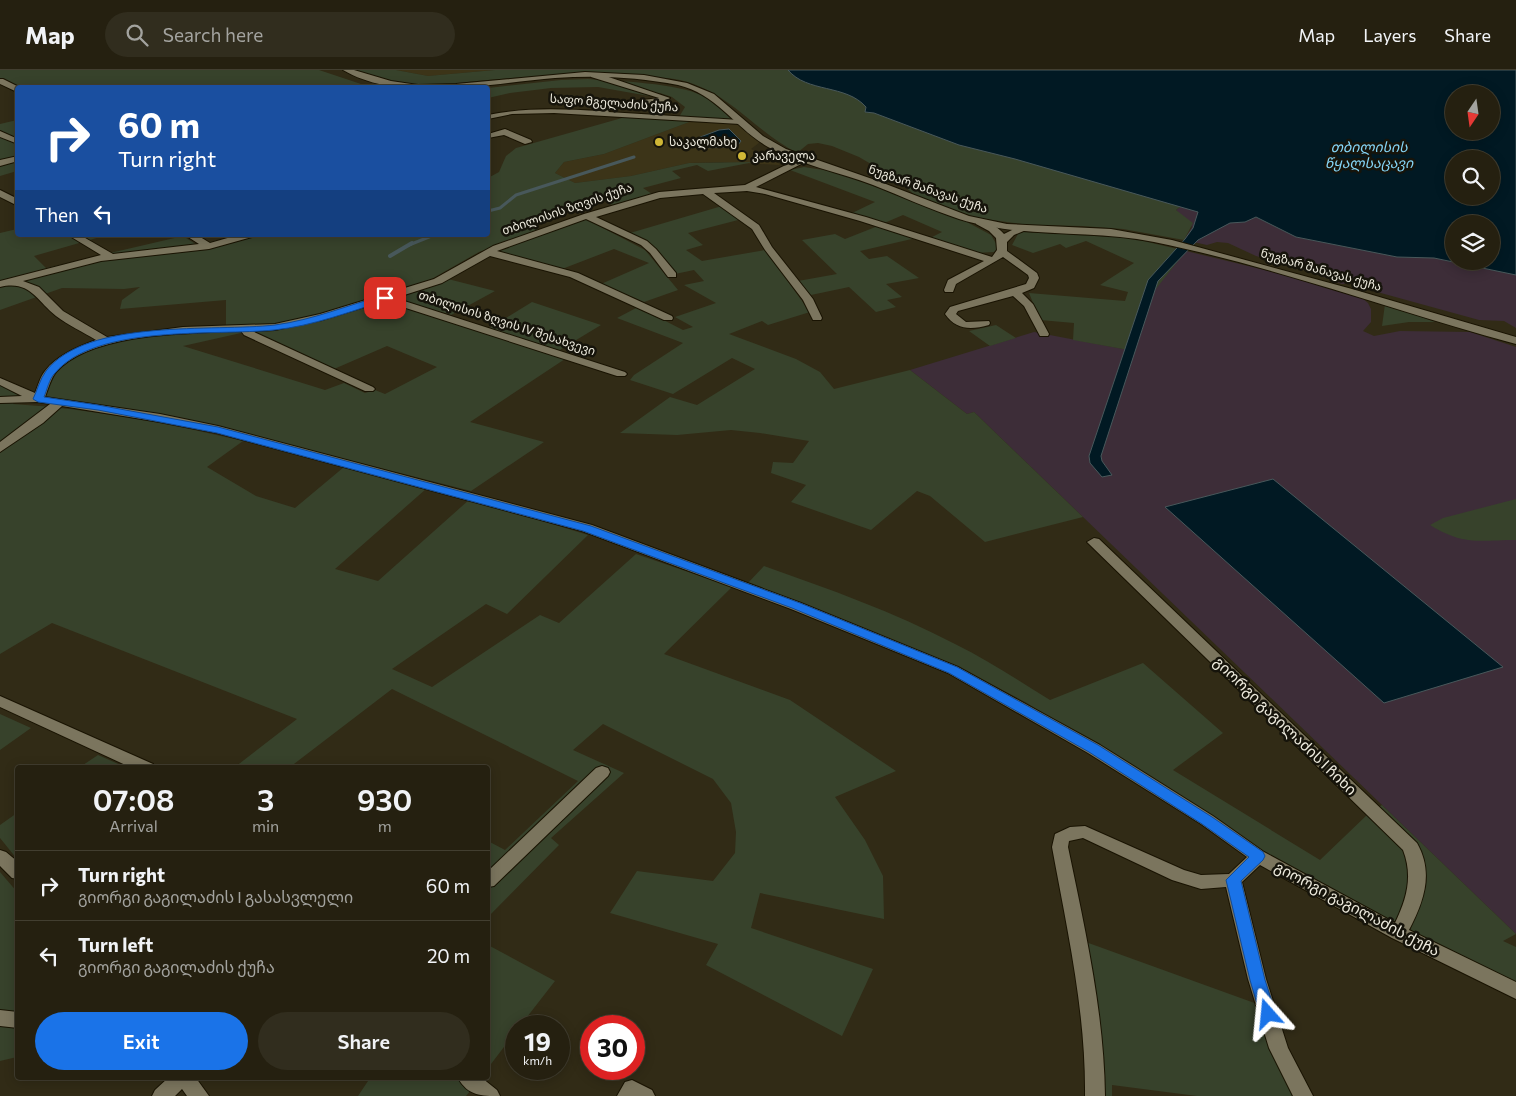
<!DOCTYPE html>
<html lang="en">
<head>
<meta charset="utf-8">
<style>
	:root { --surface:#252010; --page:#312d1e; --text:#f1f3f6; --muted:#a3a39f; --line:#423e30; --accent:#1a73e8 }
	body { margin:0; font-family:Commissioner,"Noto Sans Georgian",sans-serif; background:var(--page); color:var(--text); height:100vh; display:flex; flex-direction:column; font-size:19px; white-space:nowrap }
	* { box-sizing:border-box; margin:0 }
	p { font-size:16px; color:var(--muted) }
	.icon { flex:none; width:28px; height:28px; fill:none; stroke:currentColor; stroke-width:2; stroke-linecap:round; stroke-linejoin:round }
	.map { position:relative; flex:1; overflow:hidden }
	.drawer { position:absolute; left:15px; top:695px; width:475px; height:315px; display:flex; flex-direction:column; background:var(--surface); border-radius:5px; box-shadow:0 2px 12px #0003,0 0 0 1px var(--line) }
	.drawer>* { flex:none }
	.guide { position:absolute; left:15px; top:15px; width:475px; height:152px; border-radius:5px; box-shadow:0 2px 12px #0003,0 0 0 1px var(--line); background:#1a4fa0; color:#fff; overflow:hidden }
	.needle { width:32px; rotate:193deg }
	.controls { position:absolute; left:1445px; top:15px; display:grid; gap:10px }
	.controls a { display:grid; place-items:center; width:55px; height:55px; border-radius:50%; background:var(--surface); box-shadow:0 2px 12px #0003,0 0 0 1px var(--line); font-size:25px }
	.speed { position:absolute; left:505px; top:945px; display:flex; gap:10px; font-size:25px; font-weight:700; text-align:center }
	.speed>* { display:grid; place-content:center; width:65px; height:65px; border-radius:50%; background:var(--surface); box-shadow:0 2px 12px #0003,0 0 0 1px var(--line); line-height:1 }
	.speed small { font-size:12px; font-weight:400 }
	.speed .limit { border:8px solid #d22; background:#fff; color:#111 }
	.pin { position:absolute; display:grid; place-items:center; width:42px; height:42px; color:#fff; margin:-21px; border-radius:10px; box-shadow:0 2px 8px #0006 }
	.me { position:absolute; width:55px; margin:-28px; rotate:342deg; stroke-linejoin:round; filter:drop-shadow(0 0 4px #0008) }
	.turn { display:flex; align-items:center; gap:18px; height:105px; padding:0 20px; font-size:22px }
	.turn .icon { width:65px; height:65px; stroke-width:2.5 }
	.turn b { display:block; font-size:35px; line-height:42px }
	.then { display:flex; align-items:center; height:48px; padding:0 20px; background:#0003; gap:10px; font-size:19px }
	.eta { display:flex; justify-content:space-evenly; align-items:center; height:85px; text-align:center }
	.eta b { font-size:30px; font-weight:600; line-height:35px }
	.action { display:flex; gap:10px; margin-top:auto; padding:10px 20px }
	.action a { flex:1; height:58px; border-radius:30px; background:var(--accent); color:#fff; font-size:20px; font-weight:600; line-height:58px; text-align:center }
	.action a+a { background:var(--page); color:var(--text) }
	ul { padding:0; list-style:none }
	li { display:flex; align-items:center; gap:15px; height:70px; padding:0 20px; border-top:1px solid var(--line) }
	li div { flex:1 }
	li b { display:block; font-size:19px }
	li em { font-style:normal }
	header { display:flex; align-items:center; gap:30px; box-sizing:border-box; height:70px; padding:0 25px; background:var(--surface); border-bottom:1px solid var(--line) }
	header strong { font-size:24px }
	nav { display:flex; gap:28px; margin-inline-start:auto; font-size:18px }
	.search { width:350px; height:45px; background:var(--page); display:flex; align-items:center; gap:12px; box-sizing:border-box; padding:0 18px; border-radius:28px; color:var(--muted); font-size:19px }
	.map>svg:first-child { display:block }
	.built { fill:#3c3418 }
	.industrial { fill:#3d2d38 }
	.green { fill:#37422b }
	.water { fill:#011923; stroke:#48585b; fill-rule:evenodd }
	.lines { fill:none; stroke-linecap:round; stroke-linejoin:round }
	.stream-far1 { stroke:#48585b; stroke-width:3 }
	.stream { stroke:#48585b; stroke-width:4 }
	.minor-casing { stroke:#191302; stroke-width:2 }
	.secondary-casing { stroke:#191302; stroke-width:2 }
	.minor { fill:#7b755e; fill-rule:evenodd }
	.secondary { fill:#7b755e; fill-rule:evenodd }
	.route { fill:#1a73e8; stroke:#114b97 }
	.poi-dot { fill:#d0b736; stroke:#16140b; stroke-width:2 }
	.labels { text-anchor:middle; stroke-width:5; stroke-linejoin:round; paint-order:stroke }
	.far-street-label { font-size:12px; fill:#edeadd; stroke:#16140b }
	.far-poi-label { font-size:12px; fill:#edeadd; stroke:#16140b; text-anchor:start }
	.far-water-label { font-size:14px; font-style:italic; fill:#85d5f7; stroke:#16140b }
	.street-label { font-size:15px; fill:#edeadd; stroke:#16140b }
</style>
</head>
<body>
<header>
<strong>Map</strong>
<div class="search"><svg class="icon" aria-label="search" viewBox="0 0 24 24"><circle cx="10" cy="10" r="6"/><path d="M15 15l6 6"/></svg>Search here</div>
<nav><a>Map</a><a>Layers</a><a>Share</a></nav>
</header>
<div class="map">
<svg width="1516" height="1026" viewBox="0 0 1516 1026">
	<rect width="100%" height="100%" fill="#312b16"/>
	<path class="built" d="M396 0H495L428 6Z
		M692 51 737 53 760 72 751 79 780 94 779 95 721 92 689 93 631 106 575 113 555 103 564 92 604 84Z"/>
	<path class="industrial" d="M1181 136 1198 142 1245 152 1256 147 1296 167 1362 180 1397 187 1434 188 1516 205V258L1504 251 1479 250 1370 220 1350 213 1342 214 1308 201 1256 186 1228 173 1217 172 1207 175 1184 170 1192 157 1176 140Z
		M1186 181 1290 206 1361 227 1368 233 1371 239V252L1363 261 1374 266 1400 261 1470 262 1516 277V864L974 342 967 344 910 300 1034 262 1134 281 1154 220Z"/>
	<path class="green" d="M0 0H319L370 17 21 18 0 8Z
		M353 0H396L428 6 495 0H803L861 31 866 37 865 42 874 43 959 75 1015 89 1181 136 1176 140 1193 153 1184 170 1123 159 1082 156 1030 155 977 148 917 127 895 108 859 87 832 76 818 73 808 74 797 83C753 60 730 22 680 10 665 7 649 7 634 5 585 2 537 6 487 10 464 12 439 16 416 15 394 13 374 6 353 0Z
		M588 9C617 11 678 13 703 26 715 32 723 41 733 51L679 47 685 37 672 27 660 23 649 26 598 17 551 18 510 23 488 28V18L561 10Z
		M629 46 692 51 604 84 564 92 555 103 575 113 631 106 689 93 754 92 708 101 697 95 672 101 681 108 643 118 652 124 612 135 595 126 524 150 540 160 479 182 428 211 325 244 274 255 226 257V230L120 239 122 230 140 217 124 219 62 218 0 240V163L17 159 18 165H107L34 186 46 198 183 166 197 175 237 165H488V108L499 102 506 86 516 78Z
		M17 50V101L0 106V63L3 62 0 60V54Z
		M804 97 836 102 965 151 991 165 998 177 994 182 974 183 930 168 942 162 903 145 882 154 850 144 875 132 790 100Z
		M722 136 742 149 688 163 703 175 686 180 702 191 765 180 810 242 768 255 762 251 729 264 796 289 820 302 834 319 910 300 967 344 974 342 1083 447 985 472 930 426 917 421 871 460 791 432 806 415 771 403 773 392 793 393 809 371 760 363 731 360 677 365 620 363 670 327 697 335 755 299 732 288 673 324 630 310 634 305 683 273 617 248 638 237 683 260 693 257 675 247 716 233 684 215 704 211 694 200 675 204 657 179 630 163Z
		M586 149 645 180 678 220 644 232 601 214 649 193 614 179 562 199 499 182 501 178Z
		M878 156 916 168 860 181 869 189 887 186 919 208 886 214 902 227 887 230 896 237 876 242 849 217 811 225 798 211 837 204 802 170 835 164 845 169Z
		M1028 160 1118 165 1186 181 1155 220 1134 281 1073 270 1074 253 1040 250 1029 223 1125 231 1128 222 1100 215 1134 193 1086 171 1066 178 1060 174 1033 183 1012 175 1018 164Z
		M448 209 495 221 451 245 395 229V226Z
		M381 230H385L565 289 470 352 544 372 471 421 222 358 162 345 44 327 56 302 63 293 105 273 184 262 240 261 241 263 183 276 325 320 344 313 365 323 375 320 385 324 437 297 387 276 334 299 253 261 290 257 317 251Z
		M532 232 601 255 558 281 488 259Z
		M1385 234 1435 252H1409L1382 256Z
		M996 255 1016 268 990 276 969 261Z
		M0 314 21 325 13 334C92 339 167 353 243 371L207 397 256 426 295 438 344 397 426 419 335 499 378 511 470 429 588 465 507 544 486 534 392 599 432 617 540 545 559 553 636 484 732 517 664 584 790 630 896 701 835 727 865 770 883 806 884 849 760 823 751 858 873 899 842 966 706 895 718 874 610 843 637 801 713 811 735 783 736 762 731 733 713 709 603 654 573 680 624 703 551 768 559 775 488 847V771L505 780 578 711 392 619 290 697H235L297 649 52 553 0 584Z
		M1516 429V470C1479 470 1464 476 1430 455L1443 448Z
		M764 496C829 519 894 542 955 574 988 590 1019 611 1050 630L1143 593 1223 663 1173 700 1320 790 1368 744 1382 735 1516 864 1503 871 1516 877V915L1377 847 1270 787 1111 684 1025 632 960 598 799 532 747 514Z
		M0 644 31 658 0 680Z
		M98 685 125 697H80Z
		M17 743V789L0 768V755Z
		M0 802 18 823 17 987 0 991Z
		M1083 871 1260 935 1297 1026H1197L1112 1015V1026H1100Z
		M488 875 555 911 520 956H516V961L488 998Z
		M370 1008H481L466 1026H358Z"/>
	<path class="water" d="M788 0H1516V205L1434 188 1397 187 1296 167 1256 147 1245 152 1230 153 1198 170 1158 211 1101 386 1102 391 1112 405 1102 407 1090 393 1089 386 1148 210 1185 169 1193 158 1198 142 1015 89 959 75 874 43 865 42 866 37C846 14 807 23 788 0ZM1454 24H1491V61H1454ZM1454 89H1491V126H1454ZM1454 154H1491V191H1454Z
		M729 59 741 71 738 75C725 77 697 81 687 72L719 60Z
		M1273 409 1503 597 1384 633 1165 437Z"/>
	<g class="lines">
		<path class="stream-far1" d="M488 141 500 138 516 125 634 87
			M409 175 434 165"/>
		<path class="stream" d="M390 186 412 173"/>
		<g class="minor-casing">
			<path id="minor" d="M591 3H597L670 28 659 34 613 38 608 42 740 50 744 52 740 54 554 43 512 44 488 49V45C526 37 563 39 602 41V38L611 34 659 28 591 7Z
				M0 9H3L21 18H18V21H15L0 14Z
				M505 59 531 70 532 72 525 74 504 65 488 68V64Z
				M0 61 18 69V74L0 67Z
				M18 86V91L0 96V90Z
				M804 86 808 89 807 91 756 117 866 147 992 187 997 180 996 168 989 161 976 154V150C986 149 997 156 1004 164L1020 156H1026V160L1014 165 1007 172V181L1037 203 1039 208 1034 218 1022 223 1033 234 1049 264 1048 266H1040L1024 236 1013 226 958 241 956 244 966 252 989 251 990 253 989 255C971 260 956 260 945 244L950 237 1026 214 1029 208 1028 205 1003 187 956 214 953 222H945L944 220 948 210 984 191 860 151 765 124 747 121 714 123 759 155 772 177 813 229 822 248 821 250H813L803 230 765 180 752 159 703 124 660 128 596 147 647 171 656 179 676 203V207H668L650 183 641 175 586 149 497 181 578 203 672 246 673 248 672 250H664L570 207 490 186 442 213 395 228 625 302 627 304 625 306H617L384 231 322 250 275 260 252 261 373 317 375 319 373 321H365L244 265 241 261C190 263 92 262 56 302 51 308 48 319 45 327L160 344 218 356 592 455 801 533 958 597 1100 675 1213 746 1264 782 1395 853C1407 828 1413 806 1403 780L1087 472 1094 468 1099 469 1417 773C1434 803 1424 831 1409 860L1516 912V929L1392 868 1260 795 1242 812 1266 909 1288 978 1313 1026H1293L1269 978 1248 909 1226 817 1201 819 1172 810 1083 768 1069 771 1068 777C1085 859 1104 942 1105 1026H1085C1086 942 1067 859 1052 777L1055 764 1070 757 1085 756 1184 800 1201 805 1229 804 1247 787 1201 754 1088 683 948 603 791 539 582 461 217 363 160 352 62 336 43 353 0 382V372L50 334 38 332 0 333V327L22 326 0 315V308L35 323C38 316 40 307 45 301 57 285 78 277 96 270 83 262 68 255 56 246 36 230 30 210 0 217V211L101 185 68 165H80L113 184 199 174 185 165H197L210 173 238 165H254L252 167 209 179 101 191 23 211 39 217 63 241 107 267 183 257 275 254 320 244 434 209 493 176 584 144 659 122 745 115Z
				M0 120 18 129V136L0 127Z
				M0 626 153 694 155 698H132L0 637Z
				M602 696 608 698 610 702 608 706 494 816 488 817V801L596 698Z
				M0 780 6 782 18 792V809L12 808 0 796Z
				M0 940 18 942V958L0 956Z
				M168 1008H196L209 1026H187L182 1019 175 1026H152L155 1020Z
				M458 1008H482L497 1020 500 1026C481 1026 468 1026 458 1008Z
				M632 1010 652 1020 655 1026H617L625 1012Z"/>
		</g>
		<g class="secondary-casing">
			<path id="secondary" d="M343 0H354L391 11 418 15 456 14 585 2 644 5 687 13 714 24 763 66 786 79 878 111 969 146 1007 154 1111 159 1172 170 1352 219 1516 267V274C1395 241 1277 197 1154 172 1090 159 1022 169 959 149 929 139 901 126 873 115 838 102 801 95 768 77 735 58 717 24 678 15 638 7 596 5 555 8 492 13 400 34 343 0Z"/>
		</g>
		<use href="#minor" class="minor"/>
		<use href="#secondary" class="secondary"/>
	</g>
	<path class="route" d="M385 225 390 228 388 230C351 241 313 256 274 260 215 266 96 254 55 303 49 309 47 320 44 327L98 335 218 357 591 456 800 533 957 597 1098 675 1212 747 1263 782 1265 786 1263 790 1241 811 1265 910 1276 944 1274 948 1268 950 1262 948 1260 944 1250 910 1226 810 1249 787 1202 754 1089 682 949 603 792 538 583 461 217 363 98 340 38 332 33 329C37 321 40 309 46 301 87 248 214 262 275 255 313 250 348 235 385 225Z"/>
	<g class="poi-dot">
		<circle cx="659" cy="72" r="5"/>
		<circle cx="742" cy="86" r="5"/>
	</g>
	<g class="labels">
		<g class="far-street-label">
			<text transform="translate(614 33) rotate(4)" y="4">საფო მგელაძის ქუჩა</text>
			<text transform="translate(928 119) rotate(19)" y="4">ნუგზარ შანავას ქუჩა</text>
			<text transform="translate(567 139) rotate(-19)" y="4">თბილისის ზღვის ქუჩა</text>
			<text transform="translate(1321 200) rotate(16)" y="4">ნუგზარ შანავას ქუჩა</text>
			<text transform="translate(507 253) rotate(18)" y="4">თბილისის ზღვის IV შესახვევი</text>
		</g>
		<g class="far-poi-label">
			<text x="669" y="76">საკალმახე</text>
			<text x="752" y="90">კარაველა</text>
		</g>
		<g class="far-water-label">
			<text x="1369" y="82">თბილისის<tspan x="1369" dy="16">წყალსაცავი</tspan></text>
		</g>
		<g class="street-label">
			<text transform="translate(1285 656) rotate(44)" y="5">გიორგი გაგილაძის I ჩიხი</text>
			<text transform="translate(1357 839) rotate(28)" y="5">გიორგი გაგილაძის ქუჩა</text>
		</g>
	</g>
</svg>
<div class="controls">
<a><svg class="needle" viewBox="-14 -14 28 28"><path d="M0-13l5 13h-10z" fill="#e53935"/><path d="M0 13l5-13h-10z" fill="#a3a39f"/></svg></a>
<a><svg class="icon" aria-label="search" viewBox="0 0 24 24"><circle cx="10" cy="10" r="6"/><path d="M15 15l6 6"/></svg></a>
<a><svg class="icon" aria-label="layers" viewBox="0 0 24 24"><path d="M12 4l9 5-9 5-9-5zM3 14l9 5 9-5"/></svg></a>
</div>
<div class="speed"><div>19<small>km/h</small></div><div class="limit">30</div></div>
<div class="pin" style="left:385px;top:228px;background:#d93025"><svg class="icon" aria-label="arrive" viewBox="0 0 24 24"><path d="M6 21V4h12l-3 4 3 4H6"/></svg></div>
<svg class="me" style="left:1268px;top:944px" viewBox="-20 -20 40 40"><path d="M0-17L14 15 0 8-14 15z" fill="#1a73e8" stroke="#fff" stroke-width="4"/></svg>
<div class="guide">
<div class="turn"><svg class="icon" aria-label="right" viewBox="0 0 24 24"><path d="M7 20v-9h11M14 6l5 5-5 5"/></svg><div><b>60 m</b>Turn right</div></div>
<div class="then">Then<svg class="icon" aria-label="left" viewBox="0 0 24 24"><path d="M17 20v-9H6M10 6l-5 5 5 5"/></svg></div>
</div>
<section class="drawer">
<div class="eta">
<div><b>07:08</b><p>Arrival</p></div>
<div><b>3</b><p>min</p></div>
<div><b>930</b><p>m</p></div>
</div>
<ul>
<li><svg class="icon" aria-label="right" viewBox="0 0 24 24"><path d="M7 20v-9h11M14 6l5 5-5 5"/></svg><div><b>Turn right</b><p>გიორგი გაგილაძის I გასასვლელი</p></div><em>60 m</em></li>
<li><svg class="icon" aria-label="left" viewBox="0 0 24 24"><path d="M17 20v-9H6M10 6l-5 5 5 5"/></svg><div><b>Turn left</b><p>გიორგი გაგილაძის ქუჩა</p></div><em>20 m</em></li>
</ul>
<div class="action"><a>Exit</a><a>Share</a></div>
</section>
</div>
</body>
</html>
